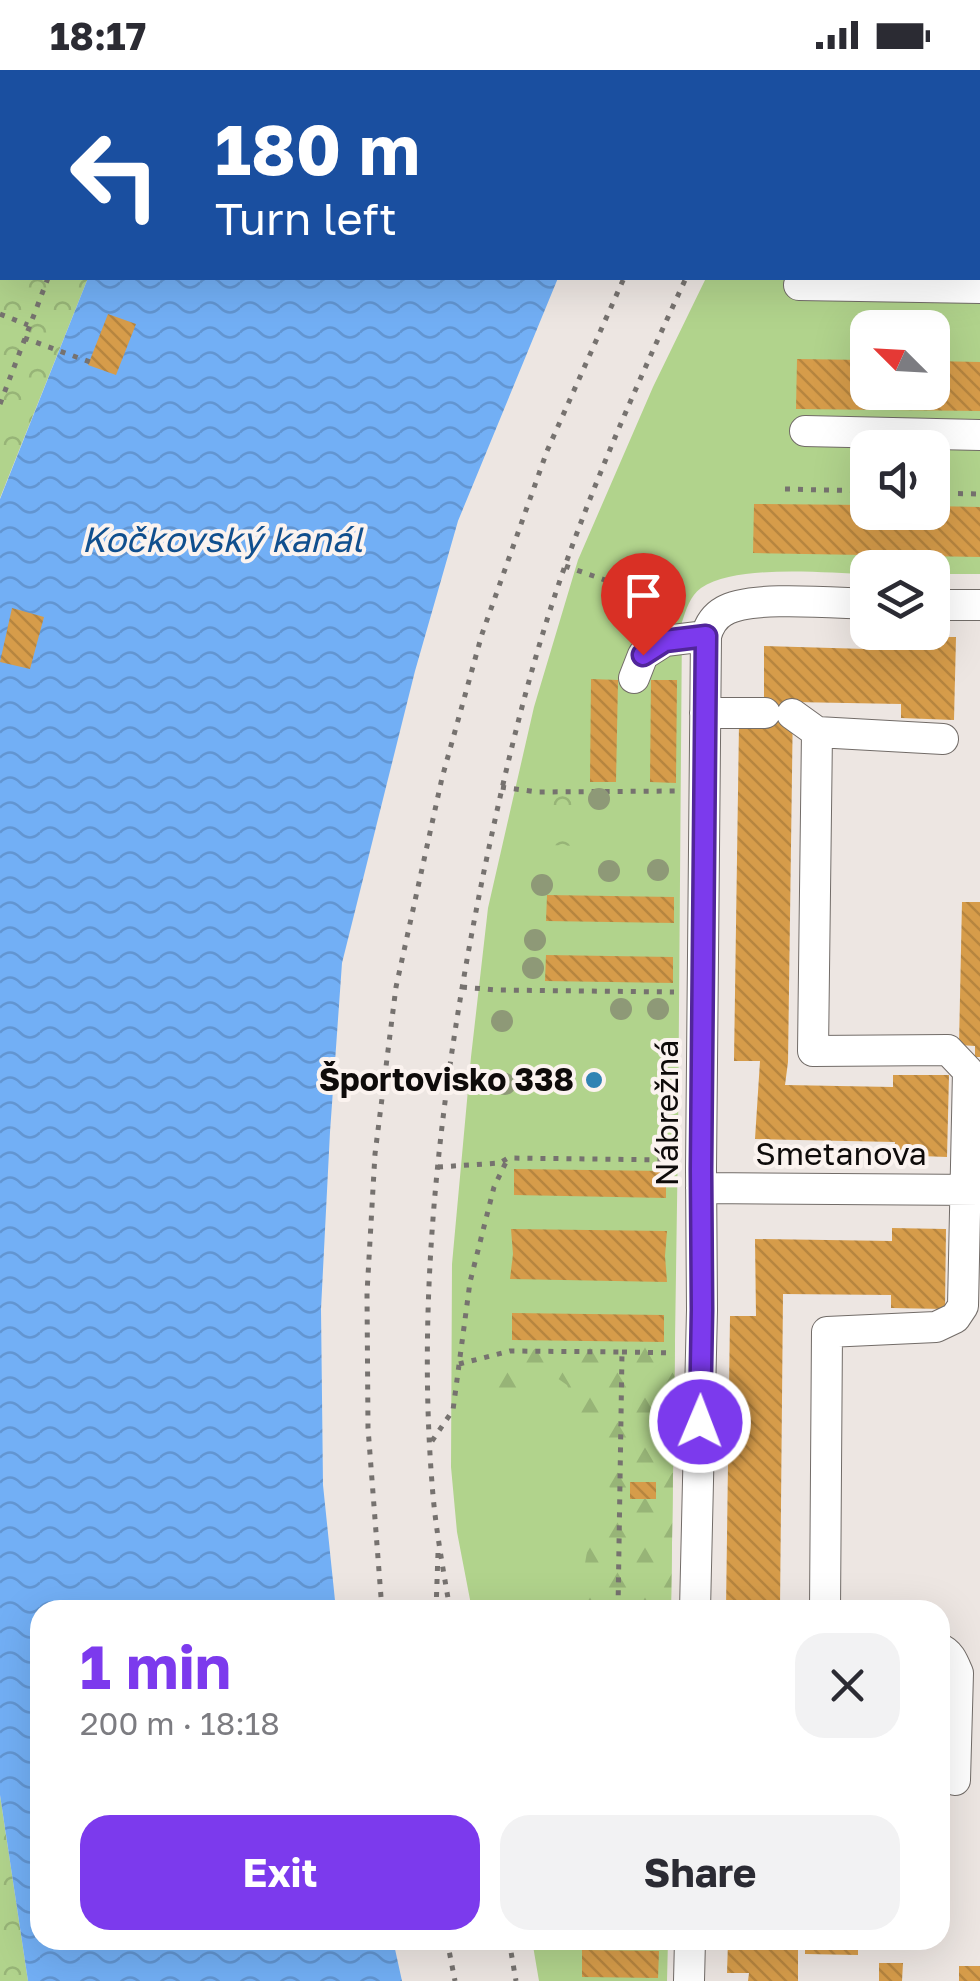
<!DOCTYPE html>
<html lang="en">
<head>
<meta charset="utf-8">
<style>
	:root { --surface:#fff; --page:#f2f2f3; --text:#2b2b33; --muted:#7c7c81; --accent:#7c3aed }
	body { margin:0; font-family:"Golos Text",sans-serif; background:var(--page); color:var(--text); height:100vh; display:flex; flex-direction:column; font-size:38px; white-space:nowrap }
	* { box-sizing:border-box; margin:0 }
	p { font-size:32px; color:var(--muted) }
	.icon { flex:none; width:55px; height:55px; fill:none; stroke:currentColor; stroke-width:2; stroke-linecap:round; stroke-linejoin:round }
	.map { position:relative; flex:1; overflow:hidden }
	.details { position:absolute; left:30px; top:1530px; width:920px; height:350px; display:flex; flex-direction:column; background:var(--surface); border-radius:30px; box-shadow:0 10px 40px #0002 }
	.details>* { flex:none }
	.top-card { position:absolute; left:0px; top:0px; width:980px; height:210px; box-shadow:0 10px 40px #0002; background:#1a4fa0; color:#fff; overflow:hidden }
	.needle { width:65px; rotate:294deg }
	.tools { position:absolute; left:850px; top:240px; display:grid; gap:20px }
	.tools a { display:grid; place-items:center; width:100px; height:100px; border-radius:20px; background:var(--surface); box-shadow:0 10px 40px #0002; font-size:50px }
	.pin { position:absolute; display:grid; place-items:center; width:85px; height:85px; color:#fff; margin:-102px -42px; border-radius:50% 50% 50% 0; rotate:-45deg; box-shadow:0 0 10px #0007 }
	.pin .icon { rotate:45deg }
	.me { position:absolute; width:110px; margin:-55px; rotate:1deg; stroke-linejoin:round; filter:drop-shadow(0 0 8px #0008) }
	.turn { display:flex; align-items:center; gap:35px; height:210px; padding:0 50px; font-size:45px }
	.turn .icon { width:130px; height:130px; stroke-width:2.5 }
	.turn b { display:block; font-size:70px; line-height:85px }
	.round { display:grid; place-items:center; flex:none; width:105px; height:105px; border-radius:30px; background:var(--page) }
	.summary { display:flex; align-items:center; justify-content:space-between; height:170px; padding:0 50px }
	h1 { font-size:60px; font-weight:700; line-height:75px; color:var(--accent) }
	.button { display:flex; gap:20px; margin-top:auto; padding:20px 50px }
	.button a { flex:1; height:115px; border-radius:30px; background:var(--accent); color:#fff; font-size:40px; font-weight:700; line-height:115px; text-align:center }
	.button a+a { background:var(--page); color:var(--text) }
	.status { display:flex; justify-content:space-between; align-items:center; height:70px; padding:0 50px; background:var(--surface); direction:ltr }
	.status svg { height:28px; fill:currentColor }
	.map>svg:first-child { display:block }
	.grass { fill:#b1d38c; fill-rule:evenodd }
	.forest { fill:url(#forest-firs) }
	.park { fill:url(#park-crowns) }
	.water { fill:url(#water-waves) }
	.building { fill:url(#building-back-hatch) }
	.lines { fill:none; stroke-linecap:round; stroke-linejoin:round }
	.minor-casing { stroke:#726c68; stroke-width:32 }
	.path { stroke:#76726f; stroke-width:5; stroke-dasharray:5 8; stroke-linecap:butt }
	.minor { stroke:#fff; stroke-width:30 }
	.tree { fill:#8e9977 }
	.route-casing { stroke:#51269a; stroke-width:25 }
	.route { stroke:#7c3aed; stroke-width:18 }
	.poi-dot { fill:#3083b3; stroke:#fbf3ef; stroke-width:4 }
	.labels { text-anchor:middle; stroke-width:8; stroke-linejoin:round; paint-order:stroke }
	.poi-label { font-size:32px; font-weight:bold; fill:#0e0b0a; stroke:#fbf3ef; text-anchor:end }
	.street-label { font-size:32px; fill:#0e0b0a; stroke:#fbf3ef }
	.water-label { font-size:35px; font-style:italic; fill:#104f8e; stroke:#fbf3ef }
</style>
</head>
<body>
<div class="status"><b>18:17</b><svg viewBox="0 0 49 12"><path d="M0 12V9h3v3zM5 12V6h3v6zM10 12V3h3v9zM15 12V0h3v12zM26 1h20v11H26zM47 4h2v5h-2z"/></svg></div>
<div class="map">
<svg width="980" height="1911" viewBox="0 0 980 1911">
	<defs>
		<pattern id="forest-firs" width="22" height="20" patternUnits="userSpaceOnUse" patternTransform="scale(2.5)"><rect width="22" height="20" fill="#b1d38c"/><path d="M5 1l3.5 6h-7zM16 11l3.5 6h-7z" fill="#97b477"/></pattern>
		<pattern id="park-crowns" width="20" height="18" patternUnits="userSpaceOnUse" patternTransform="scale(2.5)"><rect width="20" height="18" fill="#b1d38c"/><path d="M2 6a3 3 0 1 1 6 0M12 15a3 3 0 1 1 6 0" fill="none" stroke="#97b477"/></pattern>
		<pattern id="water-waves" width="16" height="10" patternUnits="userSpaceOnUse" patternTransform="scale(2.5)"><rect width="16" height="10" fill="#72aff5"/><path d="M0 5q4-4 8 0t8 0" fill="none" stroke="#6295d1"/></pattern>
		<pattern id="building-back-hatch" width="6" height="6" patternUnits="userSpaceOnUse" patternTransform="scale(2.5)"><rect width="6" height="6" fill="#d69c4a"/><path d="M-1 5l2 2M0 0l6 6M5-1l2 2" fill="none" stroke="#b6853f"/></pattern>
	</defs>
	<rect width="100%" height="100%" fill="#ede6e2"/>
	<path class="grass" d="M807 0H980V504H933L932 498H868L867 504C823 503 737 494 701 518 690 526 686 540 682 552L678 1068 671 1540H472L457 1462 451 1397 452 1194 471 987 488 838 534 637 578 490 653 317 706 208H978V2H805ZM868 258H932V322H868ZM868 378H932V442H868Z
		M532 1870H668L667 1911H539Z"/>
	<path class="forest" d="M550 1270 675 1272 671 1540H577L588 1476 616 1439 605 1402 607 1368 585 1358 567 1315 547 1301 504 1339 483 1324 504 1297Z"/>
	<path class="park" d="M0 0H177L175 2H2V208H88L0 428Z
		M552 725 579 727 577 776 549 775Z
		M0 1725 28 1911H0Z"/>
	<path class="water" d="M177 0H674L673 2H175Z
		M88 208H558L458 451 415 601 342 893 330 1062 321 1239 323 1415 336 1540H40V1870H393L402 1911H28L0 1725V429Z"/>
	<path class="building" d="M108 244 136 254 116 305 88 295Z
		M797 289 868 290V322H932V291L980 292V341L796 339Z
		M754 434 868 435V442H932V436L980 437V487L753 483Z
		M12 538 44 547 30 599 0 592Z
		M899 567H956L954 650 901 648V634L793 632 788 992 785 1015 893 1017V1005H949L947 1087 894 1085 895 1072 755 1069 760 991H734L739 654 764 631V576L900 580Z
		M591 609 618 610 616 712H590Z
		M651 610H677L676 713 650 712Z
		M547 825 674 827V853L546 851Z
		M962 832H980V987H975V976L959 975Z
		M546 885 673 887V913L545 911Z
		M514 1099 666 1101V1128L514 1125Z
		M892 1158 946 1159 945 1239 891 1238V1225L783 1224 780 1540H726L730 1246H756L755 1169 892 1171Z
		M511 1159 667 1161 665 1186 667 1212 510 1209 513 1184Z
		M512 1243 664 1245V1272L512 1270Z
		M630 1412H656V1429H630Z
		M749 1870H798V1911H748L749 1903H727L728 1872H749Z
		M805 1870H858V1885L805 1884Z
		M582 1880 659 1881 658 1908 582 1907Z
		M879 1893H903L902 1911H879Z
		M959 1896H980V1911H959Z"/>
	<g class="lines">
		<g class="minor-casing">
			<path id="minor" d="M799 215 980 218
				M805 361 980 365
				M932 535H980
				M634 608 643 585 665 571 706 566
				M705 643H765
				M792 644 817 662 813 981 948 980 968 1001 963 1236 955 1248 936 1257 827 1262 825 1540
				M817 662 943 669
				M701 1118 980 1120
				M695 1540 702 1240 701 1099 706 566C709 555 715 546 724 541 750 525 835 533 868 534
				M940 1579C950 1582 954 1594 958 1603L955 1710
				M689 1911 690 1870"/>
		</g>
		<path class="path" d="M76 2 77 0
			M136 2 137 0
			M726 2 728 0
			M791 2 792 0
			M0 195 2 188
			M0 244 28 255
			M24 268 90 292
			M0 334 48 208
			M785 419 868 421
			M932 423 980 424
			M565 496 685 538
			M501 717 537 722 678 721
			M462 917 496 920 674 922
			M438 1097 500 1093 508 1088 674 1090
			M622 1282 674 1283
			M459 1294 510 1281 622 1282 618 1540
			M432 1371 453 1340 470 1212 494 1117 508 1088
			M450 1538 478 1540
			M382 1540 368 1358 367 1223 375 1084 396 917 442 708 482 564 547 381 624 208
			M436 1540 438 1483
			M450 1540C443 1498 435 1456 432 1413 416 1212 443 1003 483 806 505 700 530 594 566 493 601 395 643 301 686 208
			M447 1870 455 1911
			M509 1870 516 1911"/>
		<use href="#minor" class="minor"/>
	</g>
	<g class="tree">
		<circle cx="599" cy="729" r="11"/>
		<circle cx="658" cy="800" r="11"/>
		<circle cx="609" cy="801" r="11"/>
		<circle cx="542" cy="815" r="11"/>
		<circle cx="535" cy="870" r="11"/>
		<circle cx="533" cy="898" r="11"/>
		<circle cx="621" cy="939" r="11"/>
		<circle cx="658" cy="939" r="11"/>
		<circle cx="502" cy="951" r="11"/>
		<circle cx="505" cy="1014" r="11"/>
	</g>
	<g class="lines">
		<g class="route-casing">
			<path id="route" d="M643 585 665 571 706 566 701 1099 702 1240 700 1352"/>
		</g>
		<use href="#route" class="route"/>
	</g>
	<circle class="poi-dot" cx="594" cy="1010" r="10"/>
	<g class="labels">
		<g class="poi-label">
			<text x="574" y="1021">Športovisko 338</text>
		</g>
		<g class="street-label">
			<text transform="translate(667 1043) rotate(-90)" y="11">Nábrežná</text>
			<text x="841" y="1095">Smetanova</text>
		</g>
		<g class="water-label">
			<text x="222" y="482">Kočkovský kanál</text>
		</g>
	</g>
</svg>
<div class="tools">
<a><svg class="needle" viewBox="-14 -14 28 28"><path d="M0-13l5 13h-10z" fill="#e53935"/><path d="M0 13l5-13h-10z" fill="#7c7c81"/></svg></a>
<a><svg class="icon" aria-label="sound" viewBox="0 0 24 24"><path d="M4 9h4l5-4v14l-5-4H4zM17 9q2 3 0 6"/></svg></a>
<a><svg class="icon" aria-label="layers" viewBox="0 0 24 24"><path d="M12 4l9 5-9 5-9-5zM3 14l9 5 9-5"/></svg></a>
</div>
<div class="pin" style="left:643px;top:585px;background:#d93025"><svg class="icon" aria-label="arrive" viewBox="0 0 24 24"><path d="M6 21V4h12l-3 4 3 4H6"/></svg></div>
<svg class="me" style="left:700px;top:1352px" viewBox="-20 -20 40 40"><circle r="17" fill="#7c3aed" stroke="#fff" stroke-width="3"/><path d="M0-11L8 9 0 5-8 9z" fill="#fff"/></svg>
<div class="top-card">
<div class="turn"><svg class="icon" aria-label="left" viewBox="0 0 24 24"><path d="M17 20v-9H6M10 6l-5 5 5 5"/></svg><div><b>180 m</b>Turn left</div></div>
</div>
<section class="details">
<div class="summary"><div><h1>1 min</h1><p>200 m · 18:18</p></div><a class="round"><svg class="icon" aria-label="close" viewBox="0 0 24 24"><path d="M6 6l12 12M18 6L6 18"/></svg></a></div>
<div class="button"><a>Exit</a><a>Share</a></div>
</section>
</div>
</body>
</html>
